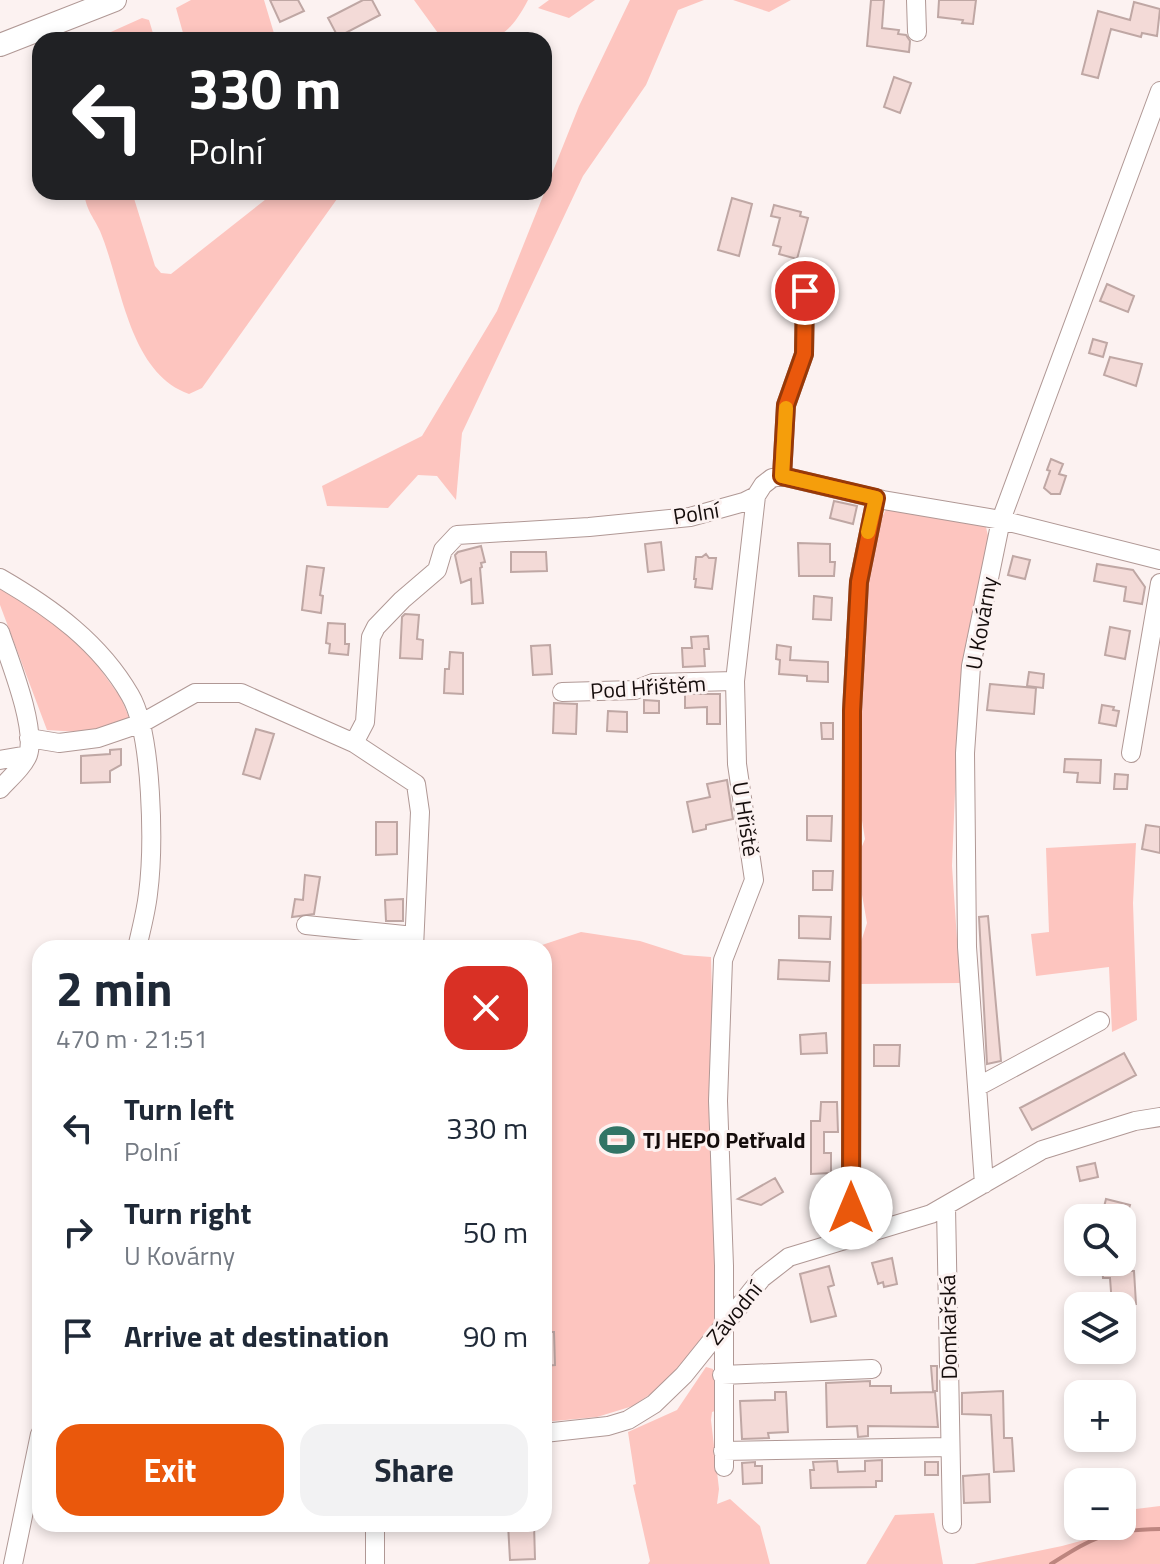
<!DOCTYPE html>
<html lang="en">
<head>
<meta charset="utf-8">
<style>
	:root { --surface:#fff; --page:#f2f2f3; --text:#1f2937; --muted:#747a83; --accent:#ea580c }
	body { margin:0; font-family:"Titillium Web",sans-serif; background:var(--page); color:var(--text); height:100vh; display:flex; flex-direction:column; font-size:30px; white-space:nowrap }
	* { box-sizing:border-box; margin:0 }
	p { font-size:26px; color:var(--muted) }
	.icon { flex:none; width:44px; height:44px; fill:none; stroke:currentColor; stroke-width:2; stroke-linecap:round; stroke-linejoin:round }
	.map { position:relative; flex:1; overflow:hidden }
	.drawer { position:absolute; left:32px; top:940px; width:520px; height:592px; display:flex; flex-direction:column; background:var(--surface); border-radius:24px; box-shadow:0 4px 12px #0003 }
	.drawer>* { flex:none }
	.top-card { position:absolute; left:32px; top:32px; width:520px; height:168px; border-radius:24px; box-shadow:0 4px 12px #0003; background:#202124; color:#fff; overflow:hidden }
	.controls { position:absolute; left:1064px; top:1204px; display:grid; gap:16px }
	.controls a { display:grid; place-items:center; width:72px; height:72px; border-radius:16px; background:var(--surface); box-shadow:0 4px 12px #0003; font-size:40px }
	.pin { position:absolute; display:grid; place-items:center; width:68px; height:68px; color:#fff; margin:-34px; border:4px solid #fff; border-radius:50%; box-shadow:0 2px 8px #0007 }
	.me { position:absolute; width:88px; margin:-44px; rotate:0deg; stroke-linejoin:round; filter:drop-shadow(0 0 6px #0008) }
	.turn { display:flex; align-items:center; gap:28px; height:168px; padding:0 24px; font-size:36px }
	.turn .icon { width:104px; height:104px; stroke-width:2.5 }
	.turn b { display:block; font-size:56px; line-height:68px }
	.round { display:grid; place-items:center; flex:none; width:84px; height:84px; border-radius:24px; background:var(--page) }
	.summary { display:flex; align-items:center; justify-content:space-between; height:136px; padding:0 24px }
	h1 { font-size:48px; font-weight:700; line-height:60px }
	.cta { display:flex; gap:16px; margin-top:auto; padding:16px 24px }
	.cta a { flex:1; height:92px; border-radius:24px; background:var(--accent); color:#fff; font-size:32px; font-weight:700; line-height:92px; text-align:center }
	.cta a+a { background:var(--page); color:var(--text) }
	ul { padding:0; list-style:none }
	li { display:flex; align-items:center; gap:24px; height:104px; padding:0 24px }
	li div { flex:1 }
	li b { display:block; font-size:30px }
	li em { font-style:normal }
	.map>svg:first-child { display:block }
	.green { fill:#fdc5bf }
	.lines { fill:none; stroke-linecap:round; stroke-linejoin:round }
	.stream { stroke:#bd857f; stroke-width:4 }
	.building { fill:#f3dad7; stroke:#bfa7a4; stroke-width:2 }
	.minor-casing { stroke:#b09895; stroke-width:20 }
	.major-casing { stroke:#b09895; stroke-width:24 }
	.minor { stroke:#fff; stroke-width:18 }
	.major { stroke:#fff; stroke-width:22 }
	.route-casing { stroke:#983908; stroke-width:20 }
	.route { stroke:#ea580c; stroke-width:14 }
	.slow { stroke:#f59e0b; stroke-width:14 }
	.labels { text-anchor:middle; stroke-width:6; stroke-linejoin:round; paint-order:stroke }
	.street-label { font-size:22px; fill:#150d0c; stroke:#fcf2f1 }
	.poi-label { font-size:22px; font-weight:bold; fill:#150d0c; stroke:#fcf2f1; text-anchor:start }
</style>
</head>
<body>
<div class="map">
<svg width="1160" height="1564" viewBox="0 0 1160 1564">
	<rect width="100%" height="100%" fill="#fcf2f1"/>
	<path class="green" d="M191 0H264L276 40H185L176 8Z
		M414 0H528C504 46 490 40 443 40Z
		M549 0H595L569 18 538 8Z
		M630 0H704L678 10 646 85 583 176 462 433 456 500 437 476 418 475 388 508 327 506 322 486 422 436 497 311 579 106Z
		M733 0H791L769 12Z
		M142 18 149 20 155 40H93Z
		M84 192H132L155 266 161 273 171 274 275 192H338L337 199 202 388 189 394C128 372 122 283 100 231 93 216 86 210 84 192Z
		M887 508 982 523 986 527 989 540 963 666 958 719 952 866 960 983 859 984 861 942 867 923 858 872V856L865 839 859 802 862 662 865 659 866 637 864 634 867 585 882 517Z
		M3 586 82 644 121 698 130 720 95 733 47 730 0 605V590Z
		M1136 843 1133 903 1137 1020 1112 1032 1109 967 1036 976 1031 934 1049 932 1046 848Z
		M581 932 640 941 684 955 711 957 720 1315 674 1373 655 1391 633 1406 597 1417 544 1422V948H533Z
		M706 1367 713 1369 716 1378 715 1411 712 1412 711 1420 719 1489 717 1504 730 1499 760 1526 770 1564H648L650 1561 633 1485 636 1484 628 1432 677 1410Z
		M1160 1506V1564H974L1062 1546 1125 1529 1128 1510Z
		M934 1513 943 1564H866L895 1515Z"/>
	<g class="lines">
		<path class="stream" d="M1051 1564C1096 1536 1106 1530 1160 1529"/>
	</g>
	<path class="building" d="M270 0H298L304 11 280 22Z
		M363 0H372L380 15 338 37 328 18Z
		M871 0H884L882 28 899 30 898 34 906 35 910 41 909 52 867 46Z
		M939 0H976L973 24 962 23 963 20 938 17Z
		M1134 2 1160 9 1157 36 1142 33 1141 37 1111 29 1098 78 1082 74 1098 11 1130 20Z
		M894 77 911 83 900 113 884 107Z
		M732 198 752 204 739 256 718 250Z
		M774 205 801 212 800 216 808 218 797 259 779 254 781 247 773 245 780 218 771 216Z
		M1107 284 1134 296 1128 312 1100 301Z
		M1093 339 1107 343 1103 357 1089 353Z
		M1110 357 1142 364 1136 386 1104 375Z
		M1051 459 1063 464 1059 474 1066 476 1060 494H1051L1044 488 1050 471 1047 470Z
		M834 501 857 506 853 524 830 518Z
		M661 542 664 570 648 572 645 544Z
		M798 543 830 544V562H835L834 576H799Z
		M481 546 485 562 481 563 482 567 480 568 483 603 472 604 471 579 461 583 455 555 458 552Z
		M511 552H546L547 571 511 572Z
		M706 554 709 558H716L712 589 695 587 696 579H694L696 557H702Z
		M1013 556 1030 560 1025 579 1008 575Z
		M1097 564 1133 570 1145 587 1142 604 1124 601 1126 587 1094 581Z
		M307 566 324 568 320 595 323 596 321 613 302 610Z
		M814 596 832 598 831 620 813 619Z
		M405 614 419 615 417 639 423 640 422 659 400 658 402 617Z
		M328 623 345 624V644H349L348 655 329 653 330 644 326 643Z
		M1110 627 1130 631 1125 659 1105 655Z
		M708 636 709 649H704L705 666 683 667 682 648H692L691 637Z
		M550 645 552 674 533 675 531 646Z
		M777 645 791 647 790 660 828 662V682L807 681V676L779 674 780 660 776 659Z
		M450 652 463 653V694L444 693 445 669H449Z
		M1029 672 1044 674 1043 688 1027 686Z
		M990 684 1036 688 1034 714 987 710Z
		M685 694H720V724H707V707L685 708Z
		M644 700 659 701V713H644Z
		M554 703 577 704 576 734 553 733Z
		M1102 705 1114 707 1113 710 1119 711 1116 726 1099 723Z
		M608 711 627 712V732L607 731Z
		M821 723H833V739H822Z
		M256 729 274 734 260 779 243 774Z
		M121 749V765L110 771V782L81 783V756L110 754V750Z
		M1065 759 1101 760 1100 783 1077 782 1078 773 1064 772Z
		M1115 774 1128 775 1127 789H1114Z
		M727 780 733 819 706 825V829L693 832 687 802 710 797 707 784Z
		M807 816H832L831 841 807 840Z
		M376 822H397V854L376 855Z
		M1146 825 1160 827V853L1142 849Z
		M813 871H833L832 890H813Z
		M305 875 320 877 314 914 292 917 295 899 303 900Z
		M403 899V921H386L385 900Z
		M799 916 831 917 830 939 799 938Z
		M988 916 1001 1061 987 1064 979 917Z
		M779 960 830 962 829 981 778 979Z
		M826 1033 827 1053 801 1054 800 1035Z
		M874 1045H900L899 1066H874Z
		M1124 1053 1136 1075 1032 1130 1020 1108Z
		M821 1102H837L838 1132H824V1153H831V1173L811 1174V1121H820Z
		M1095 1163 1098 1177 1080 1181 1077 1167Z
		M775 1178 783 1192 761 1205 738 1199Z
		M1106 1199 1130 1205 1126 1218 1102 1215Z
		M892 1258 897 1284 884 1287 883 1282 878 1284 872 1263Z
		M1125 1263V1271H1134L1136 1304 1112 1305 1110 1278H1103L1102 1264Z
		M829 1266 834 1285 828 1287 836 1316 811 1322 800 1274Z
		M544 1332H554L555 1365 544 1366Z
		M931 1366H937V1391H933Z
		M870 1381V1386H891V1393L935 1392 938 1427 868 1426V1436L858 1437 857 1426 827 1427 826 1383Z
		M1003 1391 1004 1438H1012L1014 1471 994 1472 991 1415 962 1414V1393Z
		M775 1392H786L788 1432 768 1433 769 1438 742 1439 740 1401 775 1400Z
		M882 1460V1481H876V1487L811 1488 810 1470H814L813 1462 837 1461 838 1472 865 1471V1461Z
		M755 1462V1466H762V1483L743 1484 742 1463Z
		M925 1462H938V1475H925Z
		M989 1474 990 1502 964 1503 963 1476Z
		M508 1524H534L535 1559 510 1560Z"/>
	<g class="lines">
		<g class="minor-casing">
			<path id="minor" d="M916 0 917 32
				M782 476 786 405 804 354 805 291
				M0 578C52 608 100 643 130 695 153 734 154 848 148 894 146 912 141 930 137 948
				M0 632C9 659 37 728 28 755 24 766 8 780 0 789
				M562 692 635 690 653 683 735 681
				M29 738 59 743 98 738 142 723 195 693H241L354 743 416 784 420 812 414 948
				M354 743 365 722 371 637 376 627 402 600 437 570 443 550 457 535 589 527 690 517 744 502 756 496 763 485 772 478 782 476 883 500 1001 520 1160 560
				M1131 753 1160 583
				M0 760 28 755
				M306 925 414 936
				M977 1087 1100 1021
				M984 1184 967 947 965 753 971 666 1001 520 1160 91
				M946 1207 952 1524
				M851 1237 852 711 859 582 876 498
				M722 1375 872 1369
				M544 1433 608 1426 628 1420 654 1404 684 1375 762 1278 789 1257 931 1214 1042 1150 1135 1121 1160 1117
				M723 1451 950 1447
				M724 1467V1266L718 1101 723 960 754 880 737 764 735 681 756 496
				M13 1564 40 1434
				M375 1564V1524"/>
		</g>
		<g class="major-casing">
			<path id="major" d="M0 45 115 0"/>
		</g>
		<use href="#minor" class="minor"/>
		<use href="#major" class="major"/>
	</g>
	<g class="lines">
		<g class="route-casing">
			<path id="route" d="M805 291 804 354 786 405 782 476 876 498 859 582 852 711 851 1208"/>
		</g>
		<use href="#route" class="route"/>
		<path class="slow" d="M786 408 782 476 876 498 868 532"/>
	</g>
	<defs>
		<g id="stadium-bare" transform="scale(2.76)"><path d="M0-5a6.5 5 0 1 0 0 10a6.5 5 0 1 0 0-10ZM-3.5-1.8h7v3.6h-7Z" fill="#327465" stroke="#fcf2f1" stroke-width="2.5" paint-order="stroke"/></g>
	</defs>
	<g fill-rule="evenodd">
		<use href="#stadium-bare" x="617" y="1140"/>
	</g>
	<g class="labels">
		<g class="street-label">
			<text transform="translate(696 513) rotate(-9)" y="8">Polní</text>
			<text transform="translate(981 623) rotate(-80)" y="8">U Kovárny</text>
			<text transform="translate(648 687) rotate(-4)" y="8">Pod Hřištěm</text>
			<text transform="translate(746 819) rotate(81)" y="8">U Hřiště</text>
			<text transform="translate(734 1313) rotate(-51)" y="8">Závodní</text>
			<text transform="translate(948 1327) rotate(-91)" y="8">Domkařská</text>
		</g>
		<g class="poi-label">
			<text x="643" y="1148">TJ HEPO Petřvald</text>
		</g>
	</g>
</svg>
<div class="controls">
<a><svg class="icon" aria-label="search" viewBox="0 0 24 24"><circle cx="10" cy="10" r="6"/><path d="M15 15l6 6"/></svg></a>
<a><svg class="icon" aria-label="layers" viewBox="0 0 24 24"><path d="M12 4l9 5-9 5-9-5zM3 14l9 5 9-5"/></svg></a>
<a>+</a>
<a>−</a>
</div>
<div class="pin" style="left:805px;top:291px;background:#d93025"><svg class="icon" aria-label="arrive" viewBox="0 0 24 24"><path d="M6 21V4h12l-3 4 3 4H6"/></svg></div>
<svg class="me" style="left:851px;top:1208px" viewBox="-20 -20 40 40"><circle r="19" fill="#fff"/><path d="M0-13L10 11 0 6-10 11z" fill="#ea580c"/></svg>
<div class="top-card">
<div class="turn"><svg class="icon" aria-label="left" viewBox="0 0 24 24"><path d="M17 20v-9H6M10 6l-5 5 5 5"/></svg><div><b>330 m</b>Polní</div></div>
</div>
<section class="drawer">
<div class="summary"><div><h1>2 min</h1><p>470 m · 21:51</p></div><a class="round" style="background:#d93025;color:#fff"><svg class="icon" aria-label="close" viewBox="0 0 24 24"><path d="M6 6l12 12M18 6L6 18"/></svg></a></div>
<ul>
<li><svg class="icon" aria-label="left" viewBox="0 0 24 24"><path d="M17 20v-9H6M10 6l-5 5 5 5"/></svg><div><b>Turn left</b><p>Polní</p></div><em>330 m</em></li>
<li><svg class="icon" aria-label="right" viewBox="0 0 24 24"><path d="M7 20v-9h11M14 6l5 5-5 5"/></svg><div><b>Turn right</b><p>U Kovárny</p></div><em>50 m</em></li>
<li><svg class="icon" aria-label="arrive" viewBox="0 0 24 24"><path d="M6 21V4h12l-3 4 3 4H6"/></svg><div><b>Arrive at destination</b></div><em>90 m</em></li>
</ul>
<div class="cta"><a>Exit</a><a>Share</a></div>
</section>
</div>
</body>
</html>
